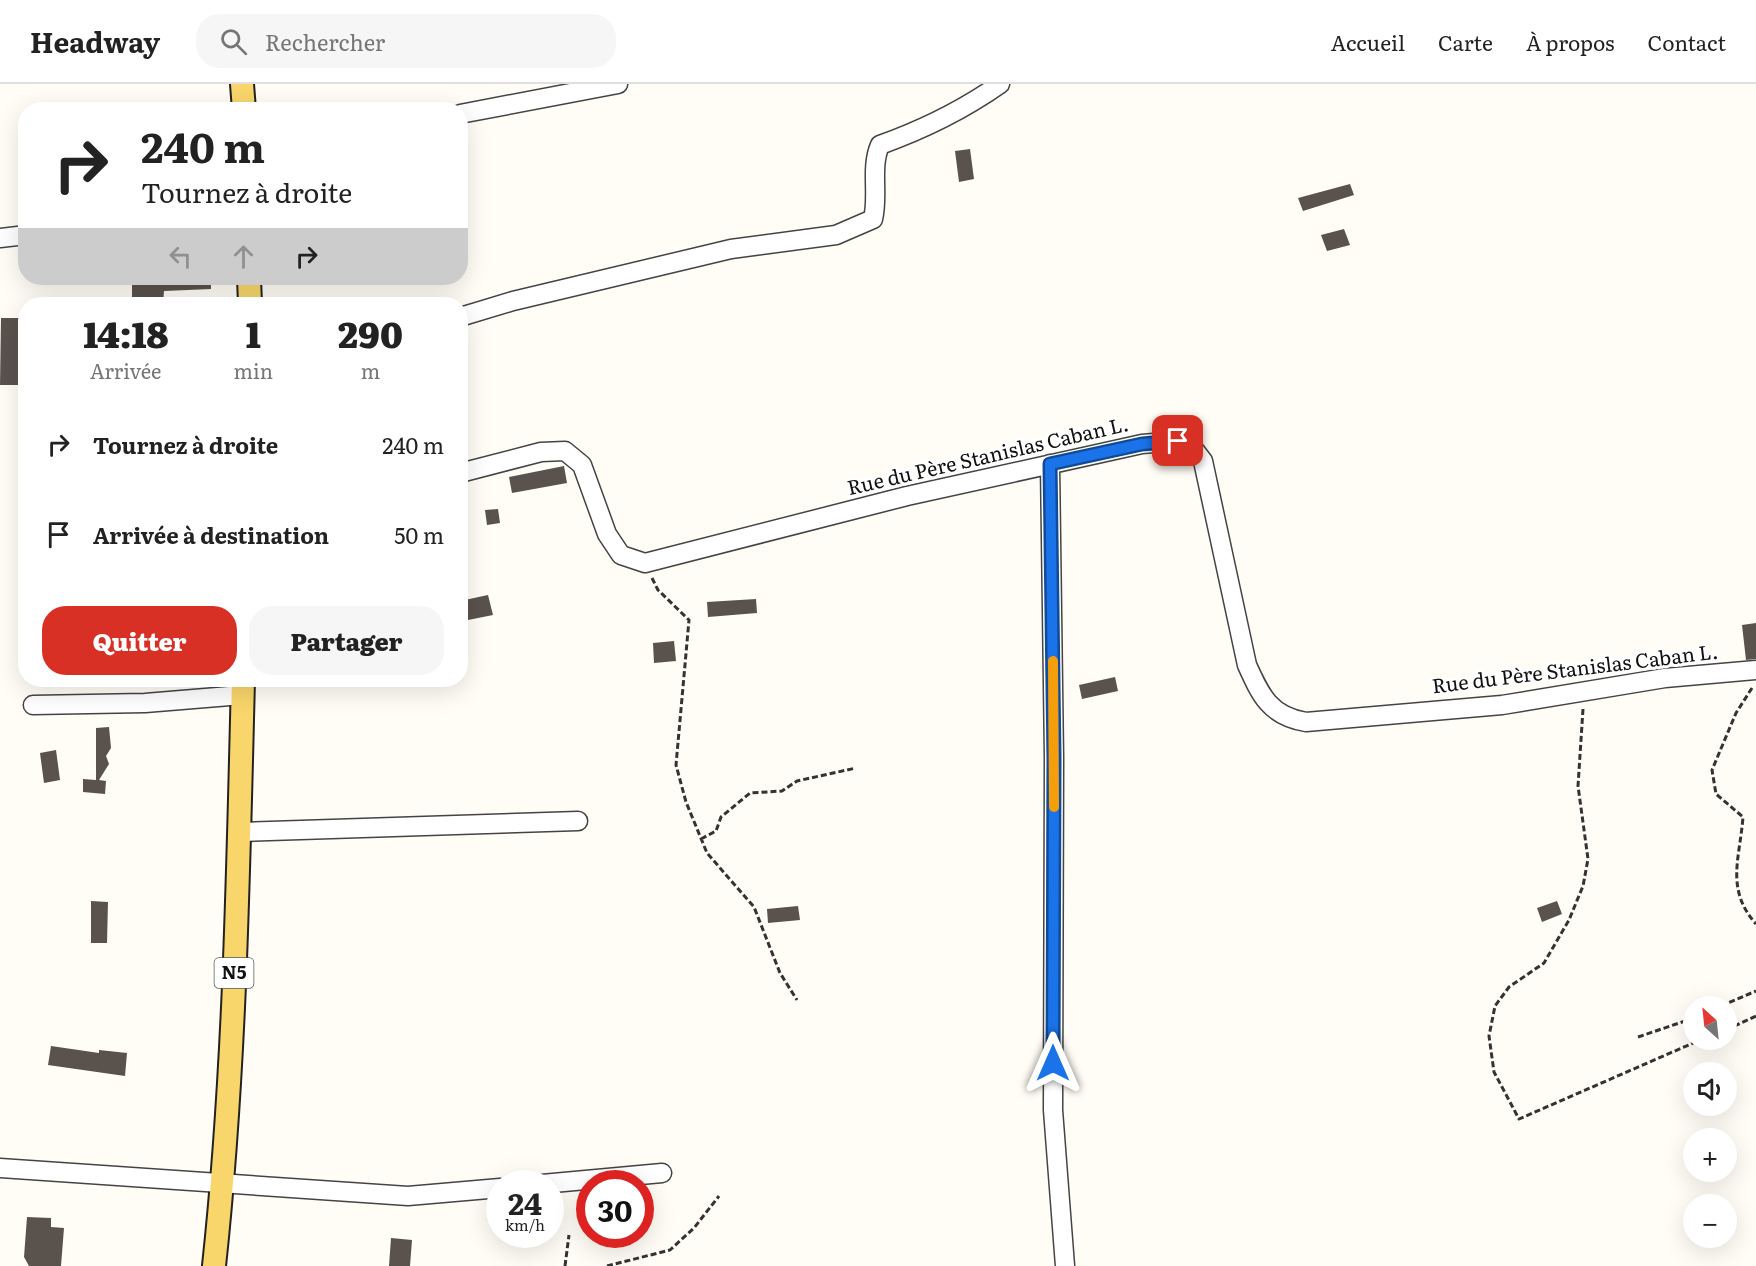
<!DOCTYPE html>
<html lang="fr">
<head>
<meta charset="utf-8">
<style>
	:root { --surface:#fff; --page:#f6f6f6; --text:#222; --muted:#767676; --line:#e0e0e0; --accent:#d93025 }
	body { margin:0; font-family:Literata,serif; background:var(--page); color:var(--text); height:100vh; display:flex; flex-direction:column; font-size:22px; white-space:nowrap }
	* { box-sizing:border-box; margin:0 }
	p { font-size:20px; color:var(--muted) }
	.icon { flex:none; width:33px; height:33px; fill:none; stroke:currentColor; stroke-width:2; stroke-linecap:round; stroke-linejoin:round }
	.map { position:relative; flex:1; overflow:hidden }
	.side { position:absolute; left:18px; top:213px; width:450px; height:390px; display:flex; flex-direction:column; background:var(--surface); border-radius:24px; box-shadow:0 6px 24px #0002 }
	.side>* { flex:none }
	.hud { position:absolute; left:18px; top:18px; width:450px; height:183px; border-radius:24px; box-shadow:0 6px 24px #0002; background:#fff; color:var(--text); overflow:hidden }
	.needle { width:39px; rotate:333deg }
	.controls { position:absolute; left:1683px; top:912px; display:grid; gap:12px }
	.controls a { display:grid; place-items:center; width:54px; height:54px; border-radius:50%; background:var(--surface); box-shadow:0 6px 24px #0002; font-size:30px }
	.speed { position:absolute; left:486px; top:1086px; display:flex; gap:12px; font-size:30px; font-weight:700; text-align:center }
	.speed>* { display:grid; place-content:center; width:78px; height:78px; border-radius:50%; background:var(--surface); box-shadow:0 6px 24px #0002; line-height:1 }
	.speed small { font-size:15px; font-weight:400 }
	.speed .limit { border:9px solid #d22; background:#fff; color:#111 }
	.pin { position:absolute; display:grid; place-items:center; width:51px; height:51px; color:#fff; margin:-26px; border-radius:12px; box-shadow:0 3px 9px #0006 }
	.me { position:absolute; width:66px; margin:-33px; rotate:0deg; stroke-linejoin:round; filter:drop-shadow(0 0 4px #0008) }
	.turn { display:flex; align-items:center; gap:21px; height:126px; padding:0 24px; font-size:27px }
	.turn .icon { width:78px; height:78px; stroke-width:2.5 }
	.turn b { display:block; font-size:42px; line-height:51px }
	.lanes { display:flex; align-items:center; height:57px; padding:0 24px; background:#0003; justify-content:center; gap:30px; direction:ltr }
	.lanes .off { opacity:.35 }
	.eta { display:flex; justify-content:space-evenly; align-items:center; height:102px; text-align:center }
	.eta b { font-size:36px; font-weight:800; line-height:42px }
	.button { display:flex; gap:12px; margin-top:auto; padding:12px 24px }
	.button a { flex:1; height:69px; border-radius:24px; background:var(--accent); color:#fff; font-size:24px; font-weight:800; line-height:69px; text-align:center }
	.button a+a { background:var(--page); color:var(--text) }
	ul { padding:0; list-style:none }
	li { display:flex; align-items:center; gap:18px; height:90px; padding:0 24px }
	li div { flex:1 }
	li b { display:block; font-size:22px }
	li em { font-style:normal }
	header { display:flex; align-items:center; gap:36px; box-sizing:border-box; height:84px; padding:0 30px; background:var(--surface); border-bottom:2px solid var(--line) }
	header strong { font-size:28px }
	nav { display:flex; gap:33px; margin-inline-start:auto; font-size:21px }
	.search { width:420px; height:54px; background:var(--page); display:flex; align-items:center; gap:15px; box-sizing:border-box; padding:0 21px; border-radius:24px; color:var(--muted); font-size:22px }
	.map>svg:first-child { display:block }
	.building { fill:#5a524d }
	.lines { fill:none; stroke-linecap:round; stroke-linejoin:round }
	.minor-casing { stroke:#444; stroke-width:21 }
	.major-casing { stroke:#222; stroke-width:26 }
	.path { stroke:#333; stroke-width:3; stroke-dasharray:6 3; stroke-linecap:butt }
	.minor { stroke:#fff; stroke-width:18 }
	.major { stroke:#f9d66b; stroke-width:22 }
	.route-casing { stroke:#114b97; stroke-width:15 }
	.route { stroke:#1a73e8; stroke-width:10 }
	.slow { stroke:#f59e0b; stroke-width:10 }
	.labels { text-anchor:middle; stroke-width:6; stroke-linejoin:round; paint-order:stroke }
	.shield { fill:#fff; stroke:#585858; stroke-width:1.5 }
	.shield-label { font-size:18px; font-weight:bold; fill:#111 }
	.street-label { font-size:20px; fill:#111; stroke:#fff }
</style>
</head>
<body>
<header>
<strong>Headway</strong>
<div class="search"><svg class="icon" aria-label="search" viewBox="0 0 24 24"><circle cx="10" cy="10" r="6"/><path d="M15 15l6 6"/></svg>Rechercher</div>
<nav><a>Accueil</a><a>Carte</a><a>À propos</a><a>Contact</a></nav>
</header>
<div class="map">
<svg width="1756" height="1182" viewBox="0 0 1756 1182">
	<rect width="100%" height="100%" fill="#fffdf5"/>
	<path class="building" d="M970 65 974 95 959 98 955 67Z
		M1350 100 1354 111 1303 127 1298 114Z
		M1344 145 1350 161 1327 167 1321 151Z
		M132 194H211V205L164 207 163 220H132Z
		M1 234H26V301H0Z
		M564 382 567 399 512 409 509 393Z
		M498 425 500 439 487 441 485 426Z
		M488 511 493 531 463 537 460 517Z
		M756 515 757 529 708 533 707 518Z
		M1756 539V575L1746 576 1742 541Z
		M674 557 676 577 654 579 653 559Z
		M1115 593 1118 607 1082 615 1079 601Z
		M109 643 111 664 106 672 109 680 99 696 106 697 105 710 83 708V695L96 696V644Z
		M56 666 60 696 44 699 40 669Z
		M91 817 108 818 107 859H91Z
		M1557 817 1562 830 1542 838 1537 824Z
		M798 822 800 836 768 839 767 825Z
		M51 962 99 969V966L127 969 125 992 48 981Z
		M27 1133 51 1134V1143L64 1144 61 1182H29L24 1173Z
		M391 1154 412 1156 410 1182H389Z"/>
	<g class="lines">
		<g class="minor-casing">
			<path id="minor" d="M460 30 618 0
				M0 154 26 151
				M460 233 513 217 731 165 836 151 873 135C879 111 870 84 880 61 922 46 963 26 1000 0
				M1050 380 1054 674 1053 1026 1065 1182
				M460 389 541 368 565 367 582 381 607 450 621 471 645 479 907 412 1142 360 1178 357 1193 364 1203 377 1247 581C1261 612 1270 632 1306 638L1502 621 1665 594 1756 586
				M33 621 145 619 242 611
				M241 748 578 737
				M0 1084 408 1112 500 1104
				M542 1100 662 1089"/>
		</g>
		<g class="major-casing">
			<path id="major" d="M242 0 244 26
				M249 194 250 220
				M214 1182C235 987 238 791 243 596"/>
		</g>
		<path class="path" d="M460 484 464 506
			M652 494 658 506 689 536 676 681 686 718 707 769 754 823 780 889 797 916
			M1752 604 1736 629 1712 686 1716 710 1743 733C1740 774 1725 805 1756 840
			M1583 625 1578 702 1588 775 1583 802 1569 836 1544 879 1509 903 1495 922 1489 952 1494 988 1519 1035 1700 956
			M701 755 716 747 721 733 750 709 782 707 797 697 856 684
			M1721 922 1756 907
			M1726 946 1756 932
			M1638 953 1694 934
			M565 1182 569 1151
			M607 1182 670 1166 694 1144 719 1112"/>
		<use href="#minor" class="minor"/>
		<use href="#major" class="major"/>
	</g>
	<g class="lines">
		<g class="route-casing">
			<path id="route" d="M1053 979 1054 674 1050 380 1142 360 1178 357"/>
		</g>
		<use href="#route" class="route"/>
		<path class="slow" d="M1053 577 1054 723"/>
	</g>
	<g class="labels">
		<rect class="shield" x="214.5" y="874" width="39" height="30" rx="4.5"/>
		<g class="shield-label">
			<text x="234" y="895">N5</text>
		</g>
		<g class="street-label">
			<text transform="translate(988 372) rotate(-13)" y="7">Rue du Père Stanislas Caban L.</text>
			<text transform="translate(1575 585) rotate(-7)" y="7">Rue du Père Stanislas Caban L.</text>
		</g>
	</g>
</svg>
<div class="controls">
<a><svg class="needle" viewBox="-14 -14 28 28"><path d="M0-13l5 13h-10z" fill="#e53935"/><path d="M0 13l5-13h-10z" fill="#767676"/></svg></a>
<a><svg class="icon" aria-label="sound" viewBox="0 0 24 24"><path d="M4 9h4l5-4v14l-5-4H4zM17 9q2 3 0 6"/></svg></a>
<a>+</a>
<a>−</a>
</div>
<div class="speed"><div>24<small>km/h</small></div><div class="limit">30</div></div>
<div class="pin" style="left:1178px;top:357px;background:#d93025"><svg class="icon" aria-label="arrive" viewBox="0 0 24 24"><path d="M6 21V4h12l-3 4 3 4H6"/></svg></div>
<svg class="me" style="left:1053px;top:979px" viewBox="-20 -20 40 40"><path d="M0-17L14 15 0 8-14 15z" fill="#1a73e8" stroke="#fff" stroke-width="4"/></svg>
<div class="hud">
<div class="turn"><svg class="icon" aria-label="right" viewBox="0 0 24 24"><path d="M7 20v-9h11M14 6l5 5-5 5"/></svg><div><b>240 m</b>Tournez à droite</div></div>
<div class="lanes"><svg class="icon off" aria-label="left" viewBox="0 0 24 24"><path d="M17 20v-9H6M10 6l-5 5 5 5"/></svg><svg class="icon off" aria-label="ahead" viewBox="0 0 24 24"><path d="M12 20V5M6 11l6-6 6 6"/></svg><svg class="icon" aria-label="right" viewBox="0 0 24 24"><path d="M7 20v-9h11M14 6l5 5-5 5"/></svg></div>
</div>
<section class="side">
<div class="eta">
<div><b>14:18</b><p>Arrivée</p></div>
<div><b>1</b><p>min</p></div>
<div><b>290</b><p>m</p></div>
</div>
<ul>
<li><svg class="icon" aria-label="right" viewBox="0 0 24 24"><path d="M7 20v-9h11M14 6l5 5-5 5"/></svg><div><b>Tournez à droite</b></div><em>240 m</em></li>
<li><svg class="icon" aria-label="arrive" viewBox="0 0 24 24"><path d="M6 21V4h12l-3 4 3 4H6"/></svg><div><b>Arrivée à destination</b></div><em>50 m</em></li>
</ul>
<div class="button"><a>Quitter</a><a>Partager</a></div>
</section>
</div>
</body>
</html>
